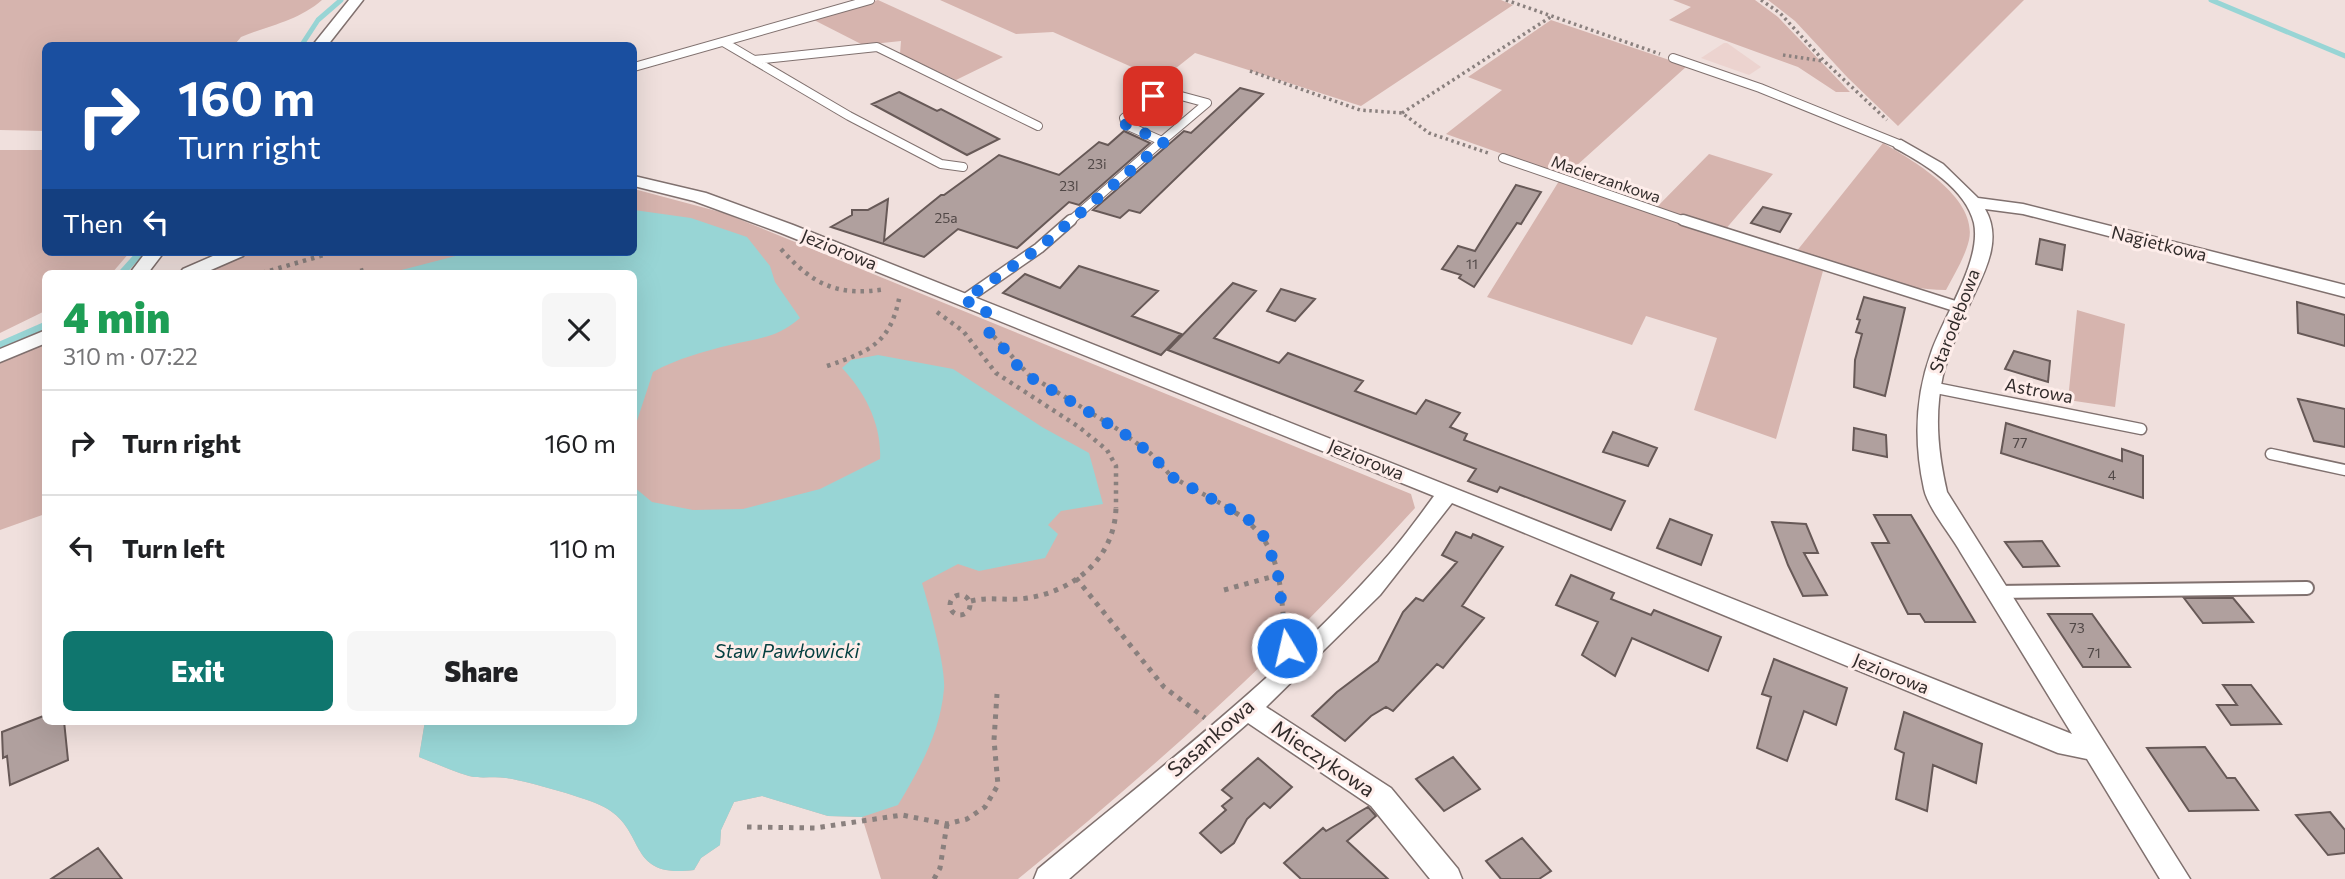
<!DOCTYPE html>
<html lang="en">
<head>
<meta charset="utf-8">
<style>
	:root { --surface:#fff; --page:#f6f6f6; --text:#202124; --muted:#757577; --line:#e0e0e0; --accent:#0f766e }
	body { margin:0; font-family:Commissioner,sans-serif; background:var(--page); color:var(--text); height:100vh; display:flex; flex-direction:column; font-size:26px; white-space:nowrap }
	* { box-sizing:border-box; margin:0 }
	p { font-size:23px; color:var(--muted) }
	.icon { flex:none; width:38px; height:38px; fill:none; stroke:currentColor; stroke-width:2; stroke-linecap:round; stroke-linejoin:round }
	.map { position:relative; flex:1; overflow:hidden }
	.panel { position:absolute; left:42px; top:270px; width:595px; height:455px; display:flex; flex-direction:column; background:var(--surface); border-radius:10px; box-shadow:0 7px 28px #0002 }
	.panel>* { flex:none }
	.top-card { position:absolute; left:42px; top:42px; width:595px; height:214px; border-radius:10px; box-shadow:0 7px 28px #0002; background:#1a4fa0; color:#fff; overflow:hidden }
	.pin { position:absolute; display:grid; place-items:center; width:60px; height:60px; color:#fff; margin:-30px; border-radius:14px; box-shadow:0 4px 10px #0006 }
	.me { position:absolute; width:77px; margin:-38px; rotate:351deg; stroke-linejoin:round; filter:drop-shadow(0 0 5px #0008) }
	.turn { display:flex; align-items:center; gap:24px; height:147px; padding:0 21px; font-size:32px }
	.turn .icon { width:91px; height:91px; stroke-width:2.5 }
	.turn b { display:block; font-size:49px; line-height:60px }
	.then { display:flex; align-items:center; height:66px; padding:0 21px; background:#0003; gap:14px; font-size:26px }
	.round { display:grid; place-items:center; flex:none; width:74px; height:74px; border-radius:10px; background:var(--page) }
	.overview { display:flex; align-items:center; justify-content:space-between; height:119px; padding:0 21px }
	h1 { font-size:42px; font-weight:800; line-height:52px; color:#1e9e55 }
	.action { display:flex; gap:14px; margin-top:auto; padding:14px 21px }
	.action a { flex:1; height:80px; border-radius:10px; background:var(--accent); color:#fff; font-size:28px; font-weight:800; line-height:80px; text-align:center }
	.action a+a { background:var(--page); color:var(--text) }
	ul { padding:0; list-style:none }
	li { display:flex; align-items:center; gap:21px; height:105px; padding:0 21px; border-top:2px solid var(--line) }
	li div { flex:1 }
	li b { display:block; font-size:26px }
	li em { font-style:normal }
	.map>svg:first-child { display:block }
	.built { fill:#ecd3cf }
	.green { fill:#d6b4ae }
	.water { fill:#98d5d5 }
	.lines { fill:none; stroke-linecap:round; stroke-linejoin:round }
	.stream-far1 { stroke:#98d5d5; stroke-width:5 }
	.stream { stroke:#98d5d5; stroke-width:7 }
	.building { fill:#b0a09e; stroke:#675957; stroke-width:2 }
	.service-far2-casing { stroke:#80716f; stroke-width:10 }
	.service-far1-casing { stroke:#80716f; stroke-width:13 }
	.service-casing { stroke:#80716f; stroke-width:16 }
	.minor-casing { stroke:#80716f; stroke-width:3 }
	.path-far2 { stroke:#8a807e; stroke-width:3.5; stroke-dasharray:2.5 3.5; stroke-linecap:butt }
	.path-far1 { stroke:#8a807e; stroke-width:4.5; stroke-dasharray:3.5 5; stroke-linecap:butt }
	.path { stroke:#8a807e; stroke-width:5; stroke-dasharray:4.5 6; stroke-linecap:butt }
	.service-far2 { stroke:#fff; stroke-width:8 }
	.service-far1 { stroke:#fff; stroke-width:10 }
	.service { stroke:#fff; stroke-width:12 }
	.minor { fill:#fff; fill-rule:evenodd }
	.route { stroke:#1a73e8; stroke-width:12; stroke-dasharray:0 21.6 }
	.labels { text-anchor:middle; stroke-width:6; stroke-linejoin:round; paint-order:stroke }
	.number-label { font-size:14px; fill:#514847 }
	.far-street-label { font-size:16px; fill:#312b2a; stroke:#feedea }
	.street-label { font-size:18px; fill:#312b2a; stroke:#feedea }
	.water-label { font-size:19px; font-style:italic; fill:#054041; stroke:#feedea }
	.near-street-label { font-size:21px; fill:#312b2a; stroke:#feedea }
</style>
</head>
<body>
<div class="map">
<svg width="2345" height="879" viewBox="0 0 2345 879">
	<rect width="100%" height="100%" fill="#f0e0dd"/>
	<path class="built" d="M1724 43H1727L1761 67 1749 75 1701 58Z"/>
	<path class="green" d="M0 0H322C298 21 270 25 241 37L236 43 241 45 46 46 45 131 0 130Z
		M878 0 1003 57 956 80 900 54 901 41 863 45 812 19Z
		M940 0H1501L1513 5 1361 106 1195 53 1161 80 1053 32 1016 34Z
		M1673 0H1755L1778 17 1850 92H1836L1798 67 1669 20 1691 7Z
		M1768 0H2024L1898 126 1848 78 1795 21Z
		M1551 20 1687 66 1565 176 1446 134 1502 90 1468 77Z
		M1883 143C1914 161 1978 198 1969 240 1965 257 1954 275 1946 290 1895 290 1843 268 1796 252Z
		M0 150H45L46 252H130L112 273H46L45 311 0 333Z
		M1709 154 1773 174 1724 231 1655 209Z
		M1559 181 1823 271 1776 439 1694 410 1717 338 1646 316 1632 345 1487 297Z
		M634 189 724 213 1411 494 1415 508C1293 642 1159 765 1018 879H881L862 817 828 816 762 796 734 802 721 830 720 845 701 858 694 870C625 879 648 830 604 807 587 798 526 781 506 778 494 776 481 779 469 776 452 771 435 763 419 757L425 721H634V273H199L248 252H634Z
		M2077 310 2125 324 2115 407 2068 400Z
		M45 342V514L0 530V363Z"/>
	<path class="water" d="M634 210 691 218 747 237 770 266 775 282 800 318C777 338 759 338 730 345 705 351 676 359 653 372L634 430V273H390L471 252H634Z
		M878 355 953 369 1042 427 1089 453 1103 504 1061 511 1048 525 1058 534 1045 558 979 571 958 564 922 583C929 606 946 667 944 689 940 733 920 768 898 805L862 817 828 816 762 796 734 802 721 830 720 845 701 858 694 870C625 879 648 830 604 807 587 798 526 781 506 778 494 776 481 779 469 776 452 771 435 763 419 757L425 721H634V487L652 502 693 510 743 509 820 489 880 459C882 425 865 392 842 368L851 360Z"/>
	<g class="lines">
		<path class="stream-far1" d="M2211 0 2345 56
			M301 46 318 20 341 0"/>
		<path class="stream" d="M122 273 141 252
			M0 345 46 325"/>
	</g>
	<path class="building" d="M1240 88 1263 94 1140 213 1129 210 1120 218 1093 210 1184 131 1191 133Z
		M899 92 937 111 941 109 999 139 967 155 872 104Z
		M1124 131 1150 143 1079 205 1069 202 1017 248 958 229 924 257 831 227 852 215V210H868L888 199 884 241 941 195H944L999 155 1059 175 1099 142 1108 145Z
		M1516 185 1541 192 1521 224 1517 223 1474 287 1459 278 1461 275 1442 269 1458 246 1475 251Z
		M1763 207 1791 214 1780 232 1751 223Z
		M2040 239 2065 245 2062 270 2036 264Z
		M1079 266 1158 291 1132 316 1181 334 1161 355 1003 293 1025 274 1060 288Z
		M1233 283 1256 291 1214 338 1279 363 1288 353 1363 381 1355 391 1416 414 1426 400 1460 413 1450 427 1467 434 1464 440 1625 501 1611 530 1500 487 1497 492 1468 481 1476 469 1168 350Z
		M1281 289 1315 299 1295 321 1267 311Z
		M1864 297 1905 308 1885 396 1854 387 1855 360 1862 334 1856 332 1860 320 1857 319Z
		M2297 302 2345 315V346L2298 333Z
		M2014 351 2050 361 2048 382 2005 369Z
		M2298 399 2345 409V447L2314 441Z
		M2006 423 2122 461V449L2143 456V498L2001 453Z
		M1854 428 1886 435 1887 457 1853 450Z
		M1613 432 1657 448 1648 466 1603 452Z
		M1874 515H1911L1975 622H1925L1920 614H1908L1872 543H1889Z
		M1670 519 1712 535 1701 565 1657 548Z
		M1772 522 1806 524 1818 553H1804L1827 595 1803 596 1788 565Z
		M1456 532 1471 538 1473 534 1503 547 1462 606 1484 618 1443 668 1437 664 1393 711 1386 707 1371 716 1345 741 1312 716 1337 692 1378 661 1403 612 1416 598 1423 601 1457 562 1442 555Z
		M2042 541 2059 566 2023 567 2005 542Z
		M1571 575 1614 593 1611 599 1651 615 1654 610 1721 637 1708 671 1632 638 1615 676 1582 655 1598 622 1556 605Z
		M2184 598H2233L2253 622 2203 623Z
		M2048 614H2092L2130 667H2083Z
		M1774 659 1847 688 1836 725 1804 711 1787 761 1757 748 1771 697 1762 694Z
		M2223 685H2251L2281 724 2231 725 2217 705H2237Z
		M1904 712 1982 744 1976 783 1933 765 1927 811 1896 799 1904 753 1895 749Z
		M46 715V721H64L68 760 10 785 7 756 3 758 2 732Z
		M2205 747 2227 778H2235L2258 810 2189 811 2147 748Z
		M1453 757 1480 789 1444 811 1416 779Z
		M1258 758 1292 787 1270 808 1264 803 1247 819 1234 843 1221 853 1200 833 1226 810 1222 806 1232 798 1222 790Z
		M1368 807 1376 816 1347 841 1388 879H1301L1284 863 1323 828 1326 831Z
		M2330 812 2345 830V853L2328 855 2296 815Z
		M1522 838 1551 871 1539 879H1501L1486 861Z
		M98 848 122 879H51Z"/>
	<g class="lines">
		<g class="service-far2-casing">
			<path id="service-far2" d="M725 43 849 116 941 164 963 167
				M1673 58 1760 88 1901 145
				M754 60 877 47 1038 126
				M634 67 870 0
				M1162 95 1181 96 1207 103 1162 141 1126 125 1124 118 1146 102Z
				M1503 158 1688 222
				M1069 222 1162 141"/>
		</g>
		<g class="service-far1-casing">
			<path id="service-far1" d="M1683 220 1958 307
				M964 300 1039 248 1071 220
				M1931 387 2141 429
				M2271 454 2345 470"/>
		</g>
		<g class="service-casing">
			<path id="service" d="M1997 592 2307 588"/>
		</g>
		<g class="minor-casing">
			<path id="minor" d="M349 0H363L327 46H312Z
				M1901 140 1943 164 1978 198 2023 204 2345 285V297L2023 214 1985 209C2005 243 1980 279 1967 310 1958 331 1949 353 1943 375 1934 415 1938 453 1947 492L2190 879H2160L2087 759 2058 753 1452 503 1380 595 1266 707 1391 788 1458 869 1462 879H1430L1371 806 1248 723 1069 879H1034L1038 869C1152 774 1274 682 1374 571 1396 548 1415 522 1434 496L781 233 694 201 634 186V176L706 193 793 225 2072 734C2035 674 1998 613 1961 553 1951 535 1928 508 1924 489 1914 443 1915 397 1931 353 1943 317 1982 261 1974 223 1966 189 1925 164 1895 148L1893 145 1895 142Z
				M146 252H164L148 273H130Z
				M222 252H246L243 256 204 273H180L183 269Z
				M46 330V343L0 362V349Z"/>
		</g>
		<path class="path-far2" d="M1506 0 1660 54
			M1761 0 1780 13 1824 61 1887 120
			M1783 55 1823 61
			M1250 71 1360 110 1402 113 1429 133 1488 153
			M1402 113 1552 16"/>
		<path class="path-far1" d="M781 249C813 285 838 297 886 289
			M262 273 334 252
			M352 273 367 269
			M937 312 963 331 996 373 1079 427 1107 450 1116 466V508
			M988 330 1029 375 1119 430 1150 453 1172 477 1229 508
			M827 366C871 351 891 343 900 294"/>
		<path class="path" d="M1226 507C1285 539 1279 584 1286 644
			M1076 578 1164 687 1205 718
			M1224 590 1278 575
			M950 605a10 10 0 1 1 20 0a10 10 0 1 1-20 0Z
			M971 601C987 597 1003 600 1020 599 1071 594 1115 560 1116 507
			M747 827 815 828 902 815 947 824 967 819 985 807 998 785 994 740 997 694
			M934 879 940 868 947 824"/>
		<use href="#service-far2" class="service-far2"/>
		<use href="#service-far1" class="service-far1"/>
		<use href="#service" class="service"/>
		<use href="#minor" class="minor"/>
	</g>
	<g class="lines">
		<path class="route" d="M1153 96 1124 118 1126 125 1164 142 1039 248 964 300 986 309 987 329 995 342 1010 353 1016 364 1028 376 1119 430 1150 453 1172 477 1248 519 1266 539 1278 575 1287 648"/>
	</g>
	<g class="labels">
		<g class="number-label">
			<text x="1097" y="169">23i</text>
			<text x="1069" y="191">23l</text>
			<text x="946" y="223">25a</text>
			<text x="1472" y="269">11</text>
			<text x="2020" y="448">77</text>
			<text x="2112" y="480">4</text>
			<text x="2077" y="633">73</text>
			<text x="2094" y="658">71</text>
		</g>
		<g class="far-street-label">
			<text transform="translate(1606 179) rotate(19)" y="6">Macierzankowa</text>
		</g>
		<g class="street-label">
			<text transform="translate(2159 244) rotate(14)" y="6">Nagietkowa</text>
			<text transform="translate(839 250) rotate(22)" y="6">Jeziorowa</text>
			<text transform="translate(1955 321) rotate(-69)" y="6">Starodębowa</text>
			<text transform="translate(2039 391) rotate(11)" y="6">Astrowa</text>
			<text transform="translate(1366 460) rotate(22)" y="6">Jeziorowa</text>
			<text transform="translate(1891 674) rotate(22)" y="6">Jeziorowa</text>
		</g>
		<g class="water-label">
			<text x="787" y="658">Staw Pawłowicki</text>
		</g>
		<g class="near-street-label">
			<text transform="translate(1211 738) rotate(-41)" y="7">Sasankowa</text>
			<text transform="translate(1323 759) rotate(34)" y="7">Mieczykowa</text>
		</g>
	</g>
</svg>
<div class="pin" style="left:1153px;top:96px;background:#d93025"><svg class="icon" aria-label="arrive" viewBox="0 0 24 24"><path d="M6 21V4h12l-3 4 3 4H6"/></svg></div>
<svg class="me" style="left:1287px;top:648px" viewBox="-20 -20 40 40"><circle r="17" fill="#1a73e8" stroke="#fff" stroke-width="3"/><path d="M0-11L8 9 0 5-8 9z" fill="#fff"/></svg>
<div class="top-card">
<div class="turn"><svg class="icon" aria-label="right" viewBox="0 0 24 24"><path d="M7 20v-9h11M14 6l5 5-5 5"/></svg><div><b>160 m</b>Turn right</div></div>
<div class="then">Then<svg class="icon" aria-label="left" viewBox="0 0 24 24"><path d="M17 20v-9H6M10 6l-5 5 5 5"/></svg></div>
</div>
<section class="panel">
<div class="overview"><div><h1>4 min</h1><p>310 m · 07:22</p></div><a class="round"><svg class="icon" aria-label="close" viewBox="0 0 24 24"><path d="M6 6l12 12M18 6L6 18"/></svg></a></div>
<ul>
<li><svg class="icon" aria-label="right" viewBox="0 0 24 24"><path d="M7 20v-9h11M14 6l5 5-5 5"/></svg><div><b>Turn right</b></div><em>160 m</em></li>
<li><svg class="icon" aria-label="left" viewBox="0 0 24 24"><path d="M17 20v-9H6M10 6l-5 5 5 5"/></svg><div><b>Turn left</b></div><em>110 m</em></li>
</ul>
<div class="action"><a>Exit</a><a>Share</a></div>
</section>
</div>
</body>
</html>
